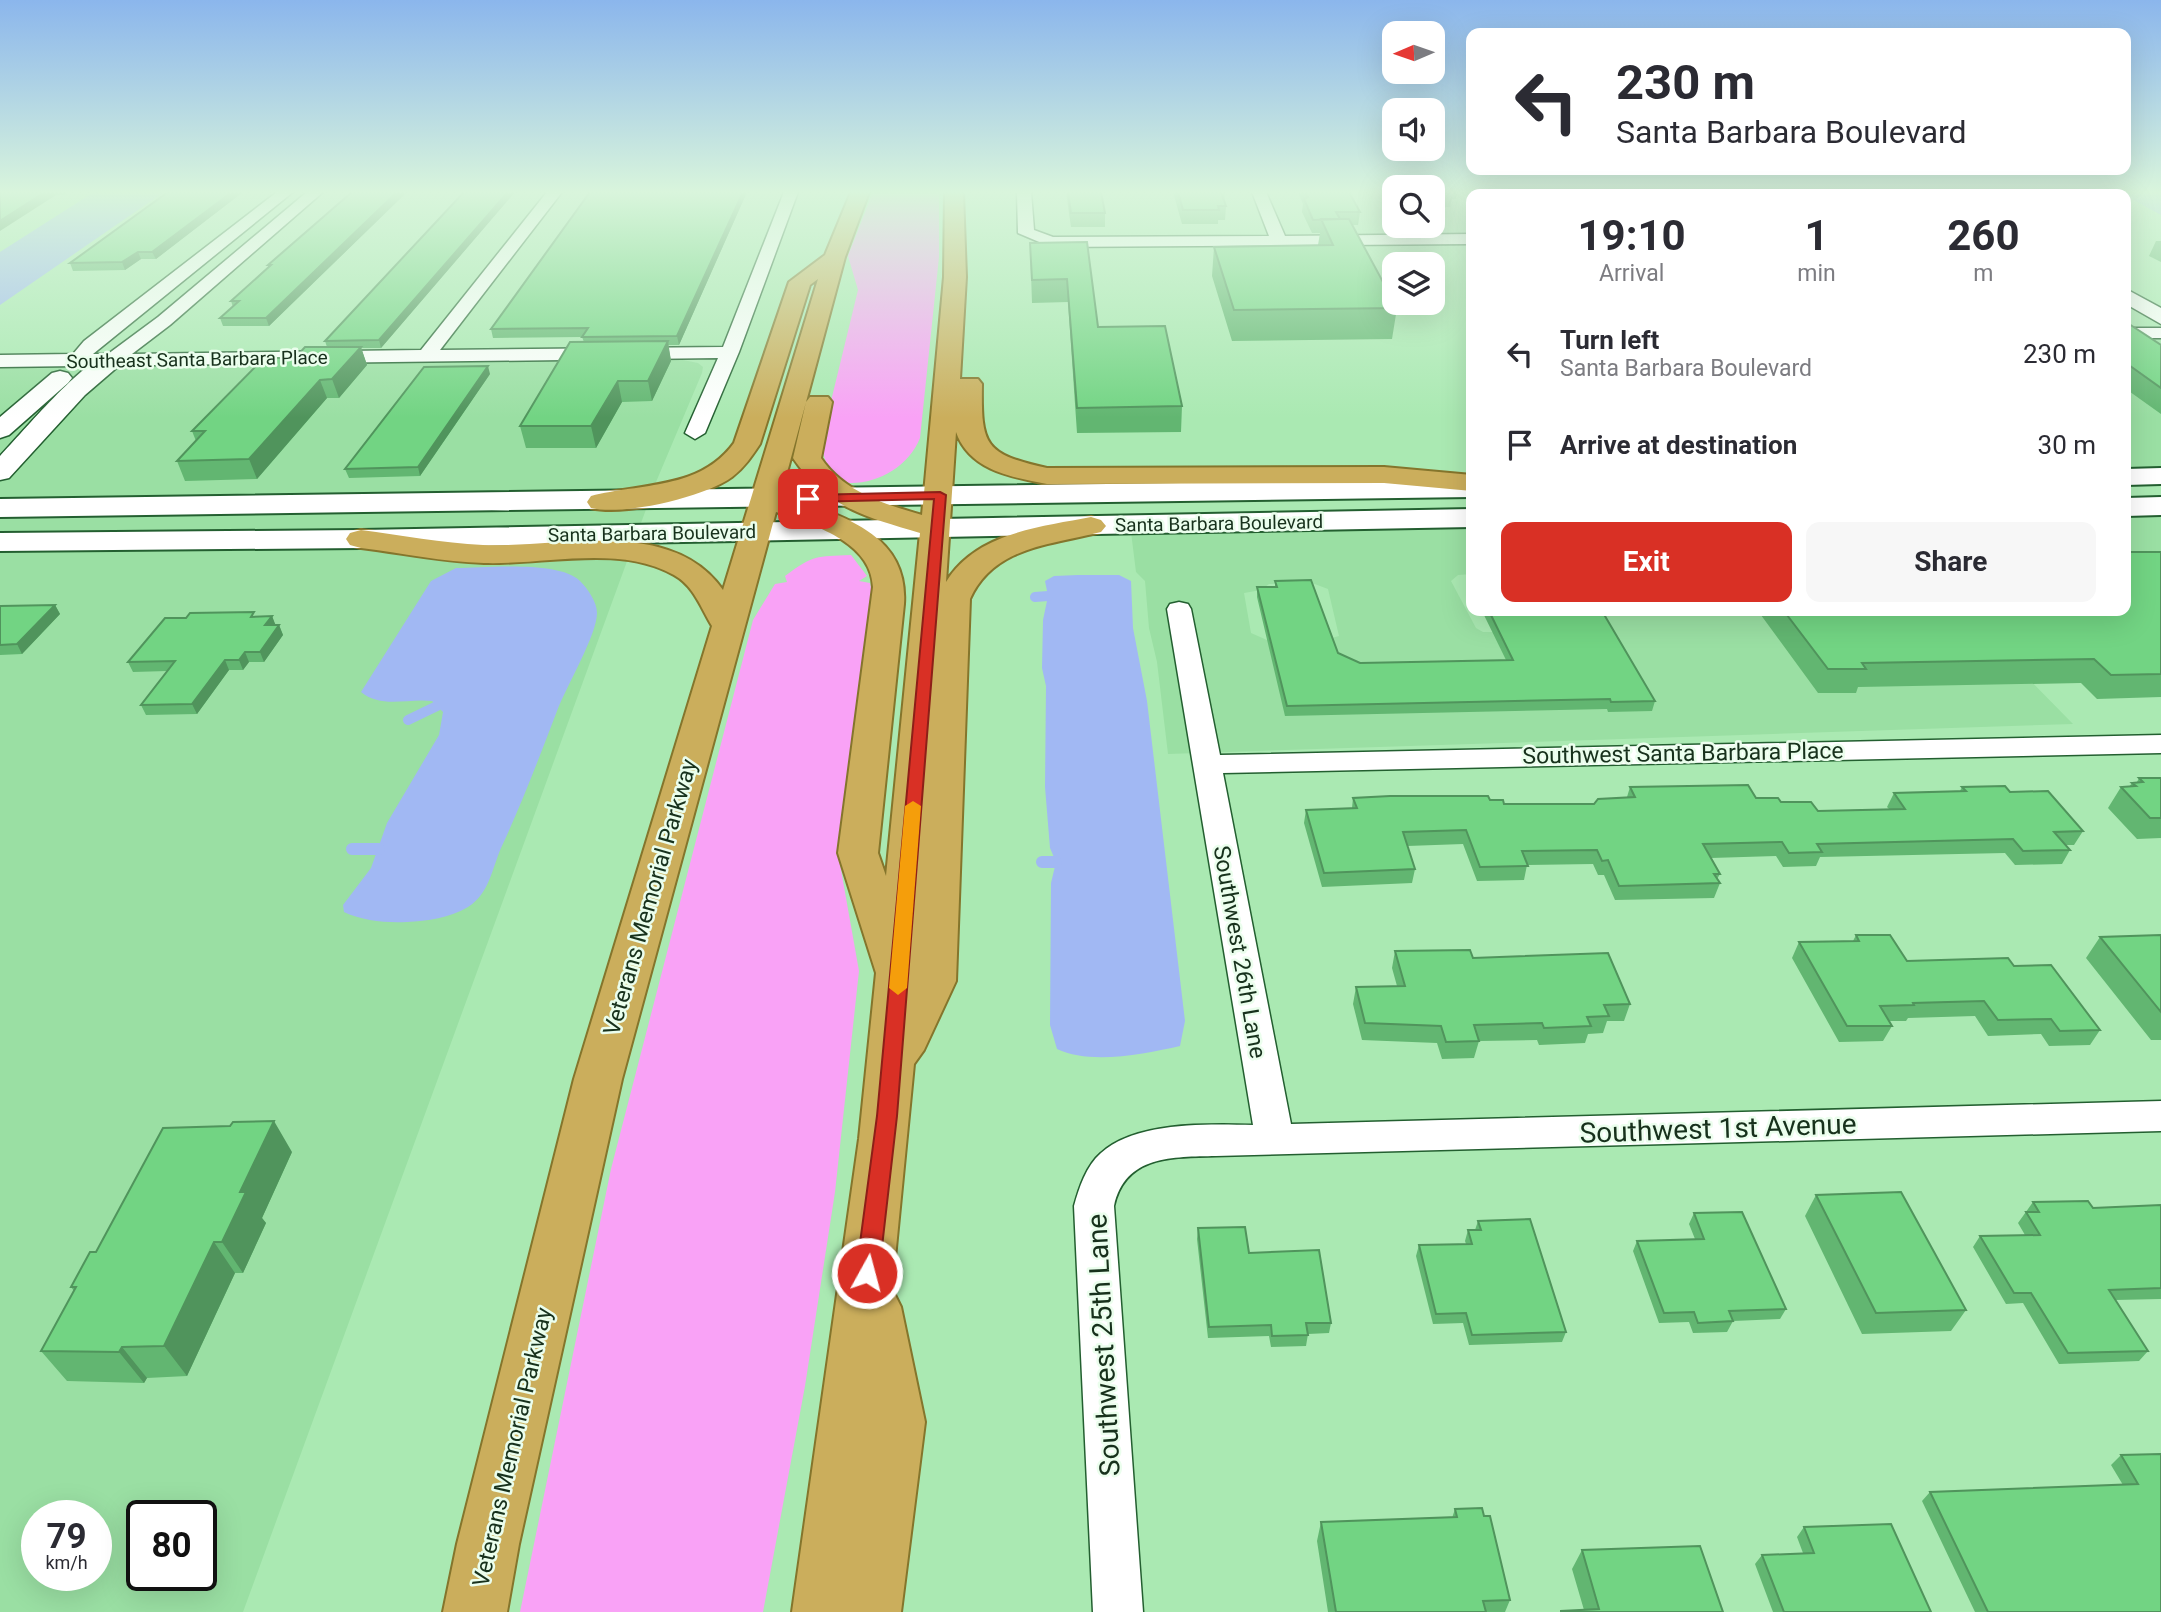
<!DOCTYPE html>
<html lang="en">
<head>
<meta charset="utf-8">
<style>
	:root { --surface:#fff; --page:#f7f7f7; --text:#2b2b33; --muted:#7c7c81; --accent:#d93025 }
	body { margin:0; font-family:Roboto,sans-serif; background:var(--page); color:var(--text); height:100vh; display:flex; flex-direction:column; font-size:26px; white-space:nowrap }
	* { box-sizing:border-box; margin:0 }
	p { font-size:23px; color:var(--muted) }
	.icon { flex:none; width:38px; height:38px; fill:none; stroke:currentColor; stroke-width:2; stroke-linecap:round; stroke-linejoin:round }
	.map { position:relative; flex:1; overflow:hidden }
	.sheet { position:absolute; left:1466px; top:189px; width:665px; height:427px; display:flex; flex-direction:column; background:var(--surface); border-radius:14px; box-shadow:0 7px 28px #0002 }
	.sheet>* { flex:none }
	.guide { position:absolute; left:1466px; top:28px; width:665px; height:147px; border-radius:14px; box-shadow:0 7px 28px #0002; background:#fff; color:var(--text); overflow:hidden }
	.needle { width:46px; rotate:268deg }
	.buttons { position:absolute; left:1382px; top:21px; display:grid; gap:14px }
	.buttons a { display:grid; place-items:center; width:63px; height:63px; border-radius:14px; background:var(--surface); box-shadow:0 7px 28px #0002; font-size:35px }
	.speed { position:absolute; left:21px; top:1500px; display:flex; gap:14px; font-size:35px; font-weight:700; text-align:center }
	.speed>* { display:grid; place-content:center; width:91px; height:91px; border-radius:50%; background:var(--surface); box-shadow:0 7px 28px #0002; line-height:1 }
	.speed small { font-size:18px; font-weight:400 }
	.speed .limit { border:4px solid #111; border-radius:10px; background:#fff; color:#111 }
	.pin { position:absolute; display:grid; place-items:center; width:60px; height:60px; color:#fff; margin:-30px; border-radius:14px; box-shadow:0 4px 10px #0006 }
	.me { position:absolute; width:77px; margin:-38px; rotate:7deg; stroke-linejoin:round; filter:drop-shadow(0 0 5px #0008) }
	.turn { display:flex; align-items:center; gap:24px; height:147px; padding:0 35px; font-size:32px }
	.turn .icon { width:91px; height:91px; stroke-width:2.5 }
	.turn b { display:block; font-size:49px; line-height:60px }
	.eta { display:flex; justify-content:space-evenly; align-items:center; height:119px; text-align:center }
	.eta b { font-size:42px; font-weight:700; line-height:49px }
	.button { display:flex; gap:14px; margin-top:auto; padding:14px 35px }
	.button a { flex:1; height:80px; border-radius:14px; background:var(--accent); color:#fff; font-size:28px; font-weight:700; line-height:80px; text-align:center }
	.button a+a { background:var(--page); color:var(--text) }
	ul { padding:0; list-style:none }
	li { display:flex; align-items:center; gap:21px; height:91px; padding:0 35px }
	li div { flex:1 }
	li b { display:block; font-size:26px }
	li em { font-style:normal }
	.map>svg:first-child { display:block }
	.built { fill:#9adfa3; fill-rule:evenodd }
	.green { fill:#f9a2f6 }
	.water { fill:#a1b8f3 }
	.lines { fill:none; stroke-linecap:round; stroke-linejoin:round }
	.stream-far1 { stroke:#a1b8f3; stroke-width:10 }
	.stream { stroke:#a1b8f3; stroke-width:12 }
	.minor-casing { stroke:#235f30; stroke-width:3 }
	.tertiary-casing { stroke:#235f30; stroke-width:3 }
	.secondary-casing { stroke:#235f30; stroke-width:4 }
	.trunk-casing { stroke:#84752c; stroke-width:4 }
	.minor { fill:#fff; fill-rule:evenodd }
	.tertiary { fill:#fff; fill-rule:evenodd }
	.secondary { fill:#fff; fill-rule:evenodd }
	.trunk { fill:#cbae5c; fill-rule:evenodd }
	.wall { fill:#62b671 }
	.shaded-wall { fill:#50945c }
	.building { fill:#72d483; stroke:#50945c; stroke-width:2 }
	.route { fill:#d93025; stroke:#8d1f18; stroke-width:2 }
	.slow { fill:#f59e0b }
	.labels { text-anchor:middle; stroke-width:5; stroke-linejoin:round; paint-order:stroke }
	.far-street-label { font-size:19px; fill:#17311c; stroke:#ebfeed }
	.street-label { font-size:23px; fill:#17311c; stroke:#ebfeed }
	.near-street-label { font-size:28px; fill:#17311c; stroke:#ebfeed }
</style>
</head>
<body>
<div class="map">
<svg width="2161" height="1612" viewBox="0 0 2161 1612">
	<rect width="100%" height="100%" fill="#aae9b2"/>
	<path class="built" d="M2161 327V470L2126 471V328Z
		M678 359 698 363 703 367 702 373 656 482 243 1612H0V368ZM37 1516H96V1575H37ZM142 1516H201V1575H142Z
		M2161 513V630L2126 609V514Z
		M1472 525V574L1458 575 1451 581 1476 628 1483 632H1547L1551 611H2045L1964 613 2073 724 1168 754 1157 662 1149 628 1145 581 1136 572 1131 532ZM1312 583 1328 589 1339 636 1328 639 1267 640 1251 633 1244 593 1261 590 1269 584Z"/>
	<path class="green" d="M873 192H939V257L920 438C909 466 878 484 849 483 826 474 821 456 823 434L858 290 848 256Z
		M851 555 867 576 859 581 870 583 874 604 838 853 859 971 835 1192 805 1386 763 1612H520L611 1169 753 620 775 584 787 582 785 576C815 554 815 557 851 555Z"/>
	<path class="water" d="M94 192H164L0 305V252Z
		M2119 192H2161V215Z
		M456 568C485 568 559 560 580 581 588 589 597 602 597 613 597 635 566 687 557 711 539 758 522 803 501 848 492 869 489 894 468 907 450 918 427 921 407 922 386 923 363 921 344 912L343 905 371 868 387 823 439 735 443 712 432 701C407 698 382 709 361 692L431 581Z
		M1078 575H1119L1131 581 1133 628 1147 701 1185 1021 1180 1046C1145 1054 1090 1065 1057 1049L1050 1025 1051 883 1056 862 1050 848 1045 787 1046 686 1042 668 1043 620 1048 596 1045 581 1054 576Z"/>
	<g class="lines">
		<path class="stream-far1" d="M1035 597 1048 596
			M408 720 437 706"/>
		<path class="stream" d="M352 849H379
			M1042 862H1056"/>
		<g class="minor-casing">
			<path id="minor" d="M277 192H293L93 354H108L158 317 307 192H323L170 325 132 354 421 350 547 192H562L440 350 723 347 784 192H798L739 352 705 433 695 439 685 433 718 358 0 367V355L73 354 84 341Z
				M1017 192H1031L1034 230 1053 237 1269 236 1252 192H1266L1285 236 1472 234V244L1051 247 1018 233Z
				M1487 192H1502L1503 194H1488Z
				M1721 192H1737L1738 194H1722Z
				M2126 328H2161V338H2126Z
				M1179 602 1188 604 1191 609 1220 755 2161 735V753L1223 773 1291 1124 2161 1101V1131L1216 1156C1173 1157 1125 1155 1114 1206L1143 1612H1093L1074 1206C1079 1188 1086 1166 1101 1153 1136 1121 1209 1124 1253 1125L1167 609 1170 604Z"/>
		</g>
		<g class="tertiary-casing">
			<path id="tertiary" d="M1954 192H1975L1976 194H1956Z
				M1989 192H2010L2011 194H1991Z
				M2126 289 2161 308V324L2126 304Z
				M113 352 121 354 125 359 121 364 85 395 9 478 0 480V456C24 431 82 360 113 352Z
				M60 371 68 373 72 378 68 383 9 435 0 438V417L52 373Z"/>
		</g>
		<g class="secondary-casing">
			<path id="secondary" d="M2161 468V484L2126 485V469Z
				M1472 479V497L0 517V499Z
				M2161 497V515L2126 516V498Z
				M1472 509V527L361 548 0 551V533L361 530Z"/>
		</g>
		<g class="trunk-casing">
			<path id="trunk" d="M851 192H869L845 257 781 495C836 514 909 531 904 604L878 853 886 876 920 533C866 517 826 507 793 458L806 402 810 397H828L832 402 821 458C844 492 884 504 922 515L944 277 945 192H963L966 277 960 379H978L982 384C981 445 984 454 1047 468L1384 467 1472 475V491L1384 483 1047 484C1012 477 970 471 956 432L946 582C976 533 1039 527 1091 517L1101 520 1106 526 1101 532C1051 545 994 546 970 599L956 981 924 1050 914 1064 892 1289 901 1307 925 1422 901 1612H792L859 1139 876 973 838 853 873 587C871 541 813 525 776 512L622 1079 519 1544 507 1612H443L457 1544 574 1079 712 626C701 608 694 586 674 575 619 544 544 565 484 563 443 562 402 553 361 548L350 545 346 539 350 533 361 530C401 535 442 543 483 545 559 548 672 516 723 590L818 279 810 285 760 444C752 456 744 468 732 477 705 497 624 516 591 508L587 502 591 496C641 483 700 490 734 443L789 282 825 255Z"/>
		</g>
		<use href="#minor" class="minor"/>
		<use href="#tertiary" class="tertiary"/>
		<use href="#secondary" class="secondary"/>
		<use href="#trunk" class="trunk"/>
	</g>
	<path class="wall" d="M0 192H68L63 195H56Z
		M168 192H243L156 259H141L125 270 73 271 70 263Z
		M352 192H407L269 326H223L220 318 233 307 231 301 268 267V265Z
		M464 192H515L381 348H361L367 365 339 398H327L257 479 185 481 177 461 196 441 192 431 295 358 327 347 325 341Z
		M747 192 679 345H668L671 361 652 401 622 402 596 448H526L520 426 584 342 582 337 493 338 491 329Z
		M1066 192H1101L1105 213V227H1071Z
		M1173 192H1225L1224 201 1226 206 1225 220H1218V224H1182Z
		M1299 192H1349L1360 212 1358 225H1352L1397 308 1392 339 1232 341 1212 276 1214 247 1318 245 1320 233H1312L1302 212 1303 204 1299 195Z
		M1433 192H1457L1456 199H1452L1450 207 1433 208Z
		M1534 192H1620L1618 194H1536Z
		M1634 192H1703L1706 194H1637Z
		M1782 192H1950L1954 194H1781Z
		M2156 241H2161V262L2149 256Z
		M1087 242 1098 327 1182 406 1181 432 1077 433 1068 302 1032 303 1030 243Z
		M2126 322 2161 345V414L2126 389Z
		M490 374 420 476 349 478 345 469Z
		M2161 552V697L2097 699 2081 683 1858 687 1856 693H1818L1758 611H2126Z
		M1470 571H1472V588L1468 581Z
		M1275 581 1338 653 1360 663 1506 660 1482 611H1602L1655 701 1652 711 1608 712 1607 709 1285 716 1257 597V587H1275Z
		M55 605 60 614 22 654 0 655V606Z
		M272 616 275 625H279L283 635 264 662H249L243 670H229L197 714 146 715 141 705 167 671 133 672 128 662 257 617Z
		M2139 778H2161V838L2137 839 2108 808 2121 787H2129L2132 783 2137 782Z
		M1630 787 1756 798 1781 802 1818 811 1889 809 1887 807 1894 793 1960 791 1962 787 2010 792 2083 831 2074 845H2066L2070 850 2062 864 2015 865 2005 853 1820 857 1816 866 1783 867 1776 856 1711 858 1720 874 1717 879 1720 883 1714 898 1615 900 1604 875H1598L1593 864 1527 865 1524 880 1477 881 1463 844 1407 846 1415 869 1412 883 1322 887 1304 823 1306 810 1352 808 1353 798 1490 800 1504 804H1594L1627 797Z
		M1856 935 1907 961 2014 966 2100 1030 2090 1045 2049 1046 2041 1034 1988 1036 1975 1016 1908 1018 1906 1021H1889L1892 1026 1883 1041 1839 1042 1792 958 1799 942 1853 941Z
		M2161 935V1040H2151L2086 958 2100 937Z
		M1395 951 1473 958 1630 1004 1624 1021H1607L1603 1033 1588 1034 1585 1043 1539 1045 1537 1040 1479 1041 1474 1058 1442 1059 1437 1043 1362 1040 1353 1004 1356 987 1397 986 1392 968Z
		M292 1152 262 1218 266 1223 243 1273H235L187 1376 147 1378 144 1383 67 1381 41 1351 74 1291 71 1287Z
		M1816 1195 1966 1310 1951 1331 1862 1334 1805 1216Z
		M2033 1202 2093 1208 2161 1205V1299L2115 1300 2148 1351 2139 1361 2059 1364 2023 1303 2006 1304 1973 1247 1980 1236 2025 1235 2018 1223Z
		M1694 1213 1786 1309 1780 1319 1733 1321 1727 1332 1693 1333 1689 1322 1659 1323 1633 1251 1637 1241 1695 1239 1689 1224Z
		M1478 1221 1566 1332 1562 1342 1469 1345 1463 1323 1433 1324 1416 1256 1419 1245 1466 1244 1465 1241 1468 1230H1475Z
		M1198 1228 1249 1253 1331 1323 1329 1333 1308 1334 1306 1346 1271 1347 1269 1336 1208 1338 1197 1239Z
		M2161 1454V1612H1975L1922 1501 1930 1492 2123 1485 2111 1465 2121 1455Z
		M1455 1509 1510 1600 1505 1612H1328L1317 1541 1321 1522 1452 1518Z
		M1804 1527 1931 1612H1773L1755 1564 1762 1555 1803 1553 1797 1537Z
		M1582 1550 1723 1612H1560L1561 1611 1584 1610 1572 1569Z"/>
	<path class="shaded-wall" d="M45 192H54L56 195 0 231V221Z
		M232 192H243L156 259 152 252Z
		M397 192H407L269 326 266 318Z
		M508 192H515L381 348 379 340Z
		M743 192H747L679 345 677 336Z
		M1609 192H1620L1618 194H1606Z
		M138 252 141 259 125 270 122 262Z
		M668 341 671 361 652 401 648 381Z
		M361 347 367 365 339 398 332 379Z
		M488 366 490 374 420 476 418 467Z
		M320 380 327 398 257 479 249 459Z
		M618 381 622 402 596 448 591 426Z
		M55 605 60 614 22 654 17 644Z
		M272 616 276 626 265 625Z
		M279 625 283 635 264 662 260 652Z
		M245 652 249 662 243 670 239 660Z
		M225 660 229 670 197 714 192 704Z
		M274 1121 292 1152 262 1218 266 1223 243 1273 222 1242 240 1192Z
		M214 1242 235 1273 187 1376 164 1346Z
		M122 1347 147 1378 144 1383 119 1352Z"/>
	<path class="building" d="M0 192H45L0 221Z
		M168 192H232L152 252H138L122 262 70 263Z
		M352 192H397L266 318H220L239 301H231L271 265H268Z
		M464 192H508L379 340 325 341Z
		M590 192H743L677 336 582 337 588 328 491 329Z
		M1068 192H1101L1105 213H1071Z
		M1178 192H1225H1221L1226 206H1218L1219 210H1183Z
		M1305 192H1349L1360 212H1336L1340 219 1313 220 1304 199 1308 197Z
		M1433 192H1451L1453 193 1433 194Z
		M1549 192H1609L1606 194H1551Z
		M1652 192H1703L1706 194H1654Z
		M1790 192H1950L1954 194H1794Z
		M1321 219H1349L1397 308 1234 310 1214 247 1333 245Z
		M1087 242 1098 327 1165 326 1182 406 1077 408 1067 279 1032 280 1030 243Z
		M2126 322 2161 345V388L2126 363Z
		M668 341 648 381H618L591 426H520L570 342Z
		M305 347H361L332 379 320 380 249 459 177 461 205 431H192L264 358H295Z
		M488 366 418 467 345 469 424 367Z
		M2126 552H2161V674L2111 675 2094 659 1862 663 1866 669H1828L1784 611H2126Z
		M1311 580 1338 653 1360 663 1513 660 1489 611H1602L1655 701 1611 702 1610 699 1287 706 1257 587H1277L1275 581Z
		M55 605 17 644 0 645V606Z
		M254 612 251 617 272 616 265 625H279L260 652H245L239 660H225L192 704 141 705 175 661 128 662 165 618H186L190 613Z
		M2139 778H2161V818H2150L2121 787 2136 786 2132 783 2143 782Z
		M1748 785 1756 798H1778L1781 802H1811L1818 811 1905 809 1894 793 1966 791 1962 787 2005 786 2010 792 2048 791 2083 831 2054 832 2070 850 2023 851 2013 839 1817 844 1822 852 1789 853 1782 842 1703 844 1720 874H1714L1720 883 1619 886 1608 860 1602 861 1597 850 1522 851 1528 866 1480 867 1466 830 1403 832 1415 869 1324 873 1306 810 1357 808 1353 798 1390 796H1488L1490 800H1503L1504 804H1594L1598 799 1635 797 1630 787Z
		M1856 935H1890L1907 961 2008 958 2014 966 2051 965 2100 1030 2060 1031 2051 1019 1998 1020 1984 1001 1913 1003 1914 1005 1880 1006 1892 1026H1847L1799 942 1859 941Z
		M2161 935V1012L2100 937Z
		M1470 950 1473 958 1608 953 1630 1004 1604 1005 1609 1016 1587 1017 1591 1026 1544 1028 1542 1023 1474 1025 1479 1041 1446 1042 1441 1026 1365 1023 1356 987 1405 986 1395 951Z
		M274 1121 240 1192H246L222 1242H214L164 1346 122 1347 119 1352 41 1351 76 1287H71L90 1252H96L163 1128 230 1126 233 1122Z
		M1901 1192 1966 1310 1876 1313 1816 1195Z
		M2088 1201 2093 1208 2161 1205V1288L2109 1290 2148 1351 2068 1353 2031 1293H2014L1980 1236 2040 1235 2026 1212H2039L2033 1202Z
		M1742 1212 1786 1309 1729 1311 1733 1321 1698 1323 1694 1312 1664 1313 1637 1241 1704 1239 1694 1213Z
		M1530 1219 1566 1332 1472 1335 1466 1313 1436 1314 1419 1245 1472 1244 1468 1230H1481L1478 1221Z
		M1245 1227 1249 1253 1319 1250 1331 1323H1306L1308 1335 1272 1336 1271 1325 1209 1327 1198 1228Z
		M2161 1454V1612H1988L1930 1492 2138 1484 2121 1455Z
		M1482 1508 1484 1516H1490L1510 1600 1483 1601 1486 1612H1336L1321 1522 1457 1517 1455 1509Z
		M1891 1524 1931 1612H1784L1762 1555 1814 1553 1804 1527Z
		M1700 1546 1723 1612H1561V1611L1599 1609 1582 1550Z"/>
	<linearGradient id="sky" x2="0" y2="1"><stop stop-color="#8bb6ec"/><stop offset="0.46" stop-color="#d9f5dc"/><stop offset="1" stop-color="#d9f5dc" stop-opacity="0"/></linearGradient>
	<rect width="2161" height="418" fill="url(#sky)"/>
	<path class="route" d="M940 492 946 495 897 1116 879 1273 875 1280 867 1283 860 1280 856 1273 877 1116 934 499 808 502 802 499 808 495Z"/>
	<path class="slow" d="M913 801 921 806 907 988 898 995 889 988 905 806Z"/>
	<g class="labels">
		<g class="far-street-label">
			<text transform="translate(197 359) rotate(-1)" y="7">Southeast Santa Barbara Place</text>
			<text transform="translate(1219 523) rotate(-1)" y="7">Santa Barbara Boulevard</text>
			<text transform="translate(652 533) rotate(-1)" y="7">Santa Barbara Boulevard</text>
		</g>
		<g class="street-label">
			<text transform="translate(1683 753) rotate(-1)" y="8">Southwest Santa Barbara Place</text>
			<text transform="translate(650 897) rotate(-74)" y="8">Veterans Memorial Parkway</text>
			<text transform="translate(1240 952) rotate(80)" y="8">Southwest 26th Lane</text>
			<text transform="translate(512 1447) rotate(-77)" y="8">Veterans Memorial Parkway</text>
		</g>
		<g class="near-street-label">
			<text transform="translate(1718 1128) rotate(-2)" y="10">Southwest 1st Avenue</text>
			<text transform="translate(1103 1345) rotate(-93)" y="10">Southwest 25th Lane</text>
		</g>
	</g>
</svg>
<div class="buttons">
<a><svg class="needle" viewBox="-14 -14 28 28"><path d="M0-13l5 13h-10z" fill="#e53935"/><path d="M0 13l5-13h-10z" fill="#7c7c81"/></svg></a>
<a><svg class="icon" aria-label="sound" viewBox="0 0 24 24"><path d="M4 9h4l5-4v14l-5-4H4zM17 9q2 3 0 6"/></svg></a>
<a><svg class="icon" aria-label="search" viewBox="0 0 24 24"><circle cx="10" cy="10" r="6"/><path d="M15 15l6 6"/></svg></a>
<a><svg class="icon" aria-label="layers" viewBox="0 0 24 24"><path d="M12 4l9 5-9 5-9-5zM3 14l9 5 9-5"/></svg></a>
</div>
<div class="speed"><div>79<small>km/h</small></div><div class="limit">80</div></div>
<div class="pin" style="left:808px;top:499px;background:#d93025"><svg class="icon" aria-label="arrive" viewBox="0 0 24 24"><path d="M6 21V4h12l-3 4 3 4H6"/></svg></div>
<svg class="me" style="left:867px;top:1273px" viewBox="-20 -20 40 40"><circle r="17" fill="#d93025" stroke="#fff" stroke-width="3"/><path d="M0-11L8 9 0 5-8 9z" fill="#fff"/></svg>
<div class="guide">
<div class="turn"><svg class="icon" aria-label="left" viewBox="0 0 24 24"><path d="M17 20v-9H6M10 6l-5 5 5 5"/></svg><div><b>230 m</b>Santa Barbara Boulevard</div></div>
</div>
<section class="sheet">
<div class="eta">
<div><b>19:10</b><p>Arrival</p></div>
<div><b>1</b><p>min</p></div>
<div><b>260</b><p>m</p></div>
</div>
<ul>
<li><svg class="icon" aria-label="left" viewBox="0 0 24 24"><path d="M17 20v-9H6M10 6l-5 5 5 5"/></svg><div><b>Turn left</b><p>Santa Barbara Boulevard</p></div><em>230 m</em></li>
<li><svg class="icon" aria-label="arrive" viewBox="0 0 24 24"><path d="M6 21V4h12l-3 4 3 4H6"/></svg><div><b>Arrive at destination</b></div><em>30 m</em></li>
</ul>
<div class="button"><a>Exit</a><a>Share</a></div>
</section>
</div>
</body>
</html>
